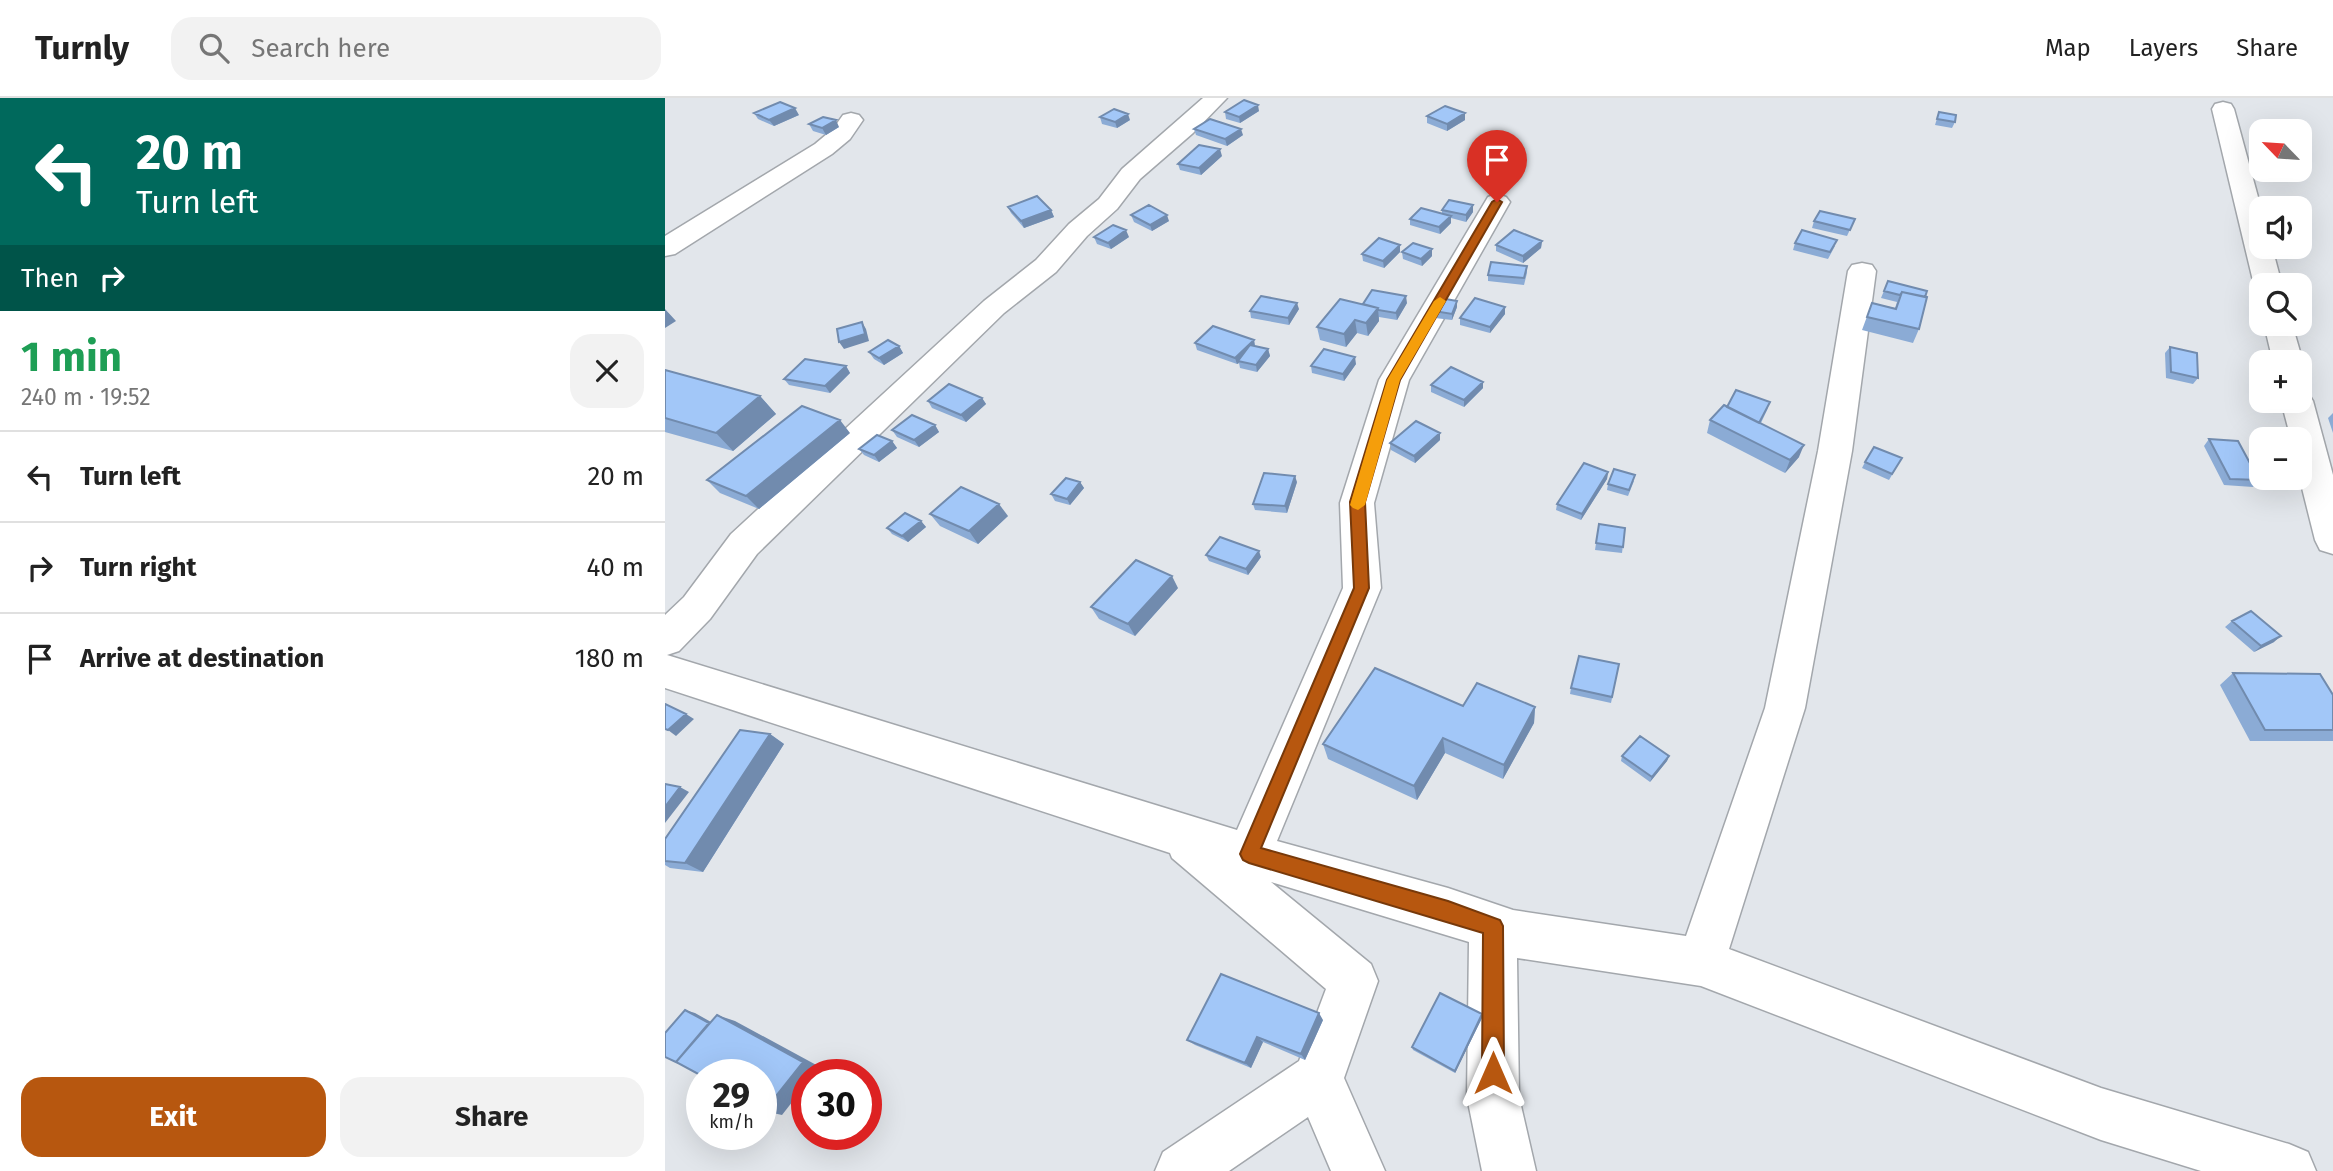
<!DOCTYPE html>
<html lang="en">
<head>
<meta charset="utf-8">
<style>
	:root { --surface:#fff; --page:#f2f2f2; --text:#222; --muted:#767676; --line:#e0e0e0; --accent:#b7570f }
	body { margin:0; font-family:"Fira Sans",sans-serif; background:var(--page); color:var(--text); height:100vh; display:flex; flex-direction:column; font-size:26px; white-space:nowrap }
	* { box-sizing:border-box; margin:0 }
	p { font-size:23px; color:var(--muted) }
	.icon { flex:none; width:38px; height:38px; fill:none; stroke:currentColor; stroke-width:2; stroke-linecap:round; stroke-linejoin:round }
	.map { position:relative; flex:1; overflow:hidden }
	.side { display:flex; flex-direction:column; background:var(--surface); width:665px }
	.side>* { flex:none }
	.hud { background:#00695c; color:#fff; overflow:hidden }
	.needle { width:46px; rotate:295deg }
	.controls { position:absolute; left:1584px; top:21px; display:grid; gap:14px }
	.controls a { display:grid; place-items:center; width:63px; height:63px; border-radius:14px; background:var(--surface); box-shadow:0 7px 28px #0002; font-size:35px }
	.speed { position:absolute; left:21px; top:961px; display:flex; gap:14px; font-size:35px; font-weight:700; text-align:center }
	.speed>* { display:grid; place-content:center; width:91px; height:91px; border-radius:50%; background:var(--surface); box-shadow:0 7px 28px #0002; line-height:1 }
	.speed small { font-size:18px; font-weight:400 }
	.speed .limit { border:10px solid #d22; background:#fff; color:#111 }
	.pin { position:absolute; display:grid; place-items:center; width:60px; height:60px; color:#fff; margin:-72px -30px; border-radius:50% 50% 50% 0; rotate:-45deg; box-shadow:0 0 7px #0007 }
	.pin .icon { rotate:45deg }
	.me { position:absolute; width:77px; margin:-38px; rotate:0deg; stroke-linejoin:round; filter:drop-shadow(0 0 5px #0008) }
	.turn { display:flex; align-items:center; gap:24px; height:147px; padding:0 21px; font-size:32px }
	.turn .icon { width:91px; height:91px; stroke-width:2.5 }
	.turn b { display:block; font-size:49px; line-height:60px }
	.then { display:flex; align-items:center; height:66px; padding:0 21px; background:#0003; gap:14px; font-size:26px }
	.round { display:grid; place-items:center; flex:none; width:74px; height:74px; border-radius:21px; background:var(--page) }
	.overview { display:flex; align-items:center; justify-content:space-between; height:119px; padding:0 21px }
	h1 { font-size:42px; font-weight:700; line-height:52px; color:#1e9e55 }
	.primary-button { display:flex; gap:14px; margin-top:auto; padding:14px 21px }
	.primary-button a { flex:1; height:80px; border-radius:21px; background:var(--accent); color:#fff; font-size:28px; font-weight:700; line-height:80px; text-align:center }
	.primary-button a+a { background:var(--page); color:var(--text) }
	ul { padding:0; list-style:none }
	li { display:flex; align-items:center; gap:21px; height:91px; padding:0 21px; border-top:2px solid var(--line) }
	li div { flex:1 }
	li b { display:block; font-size:26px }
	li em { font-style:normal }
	header { display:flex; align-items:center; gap:42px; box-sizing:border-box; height:98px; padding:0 35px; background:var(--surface); border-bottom:2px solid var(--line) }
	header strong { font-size:33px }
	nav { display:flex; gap:38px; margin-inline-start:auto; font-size:24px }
	.search { width:490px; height:63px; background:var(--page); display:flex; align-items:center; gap:18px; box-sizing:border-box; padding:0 24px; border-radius:21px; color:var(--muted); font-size:26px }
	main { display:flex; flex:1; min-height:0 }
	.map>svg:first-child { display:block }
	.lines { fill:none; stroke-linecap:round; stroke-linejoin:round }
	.minor-casing { stroke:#a3a7ac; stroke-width:3 }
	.minor { fill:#fff; fill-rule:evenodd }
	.wall { fill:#8babd5 }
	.shaded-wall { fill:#718bae }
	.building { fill:#a2c7f8; stroke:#718bae; stroke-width:2 }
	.route { fill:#b7570f; stroke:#77390a; stroke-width:2 }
	.slow { fill:#f59e0b }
</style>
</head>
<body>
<header>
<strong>Turnly</strong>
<div class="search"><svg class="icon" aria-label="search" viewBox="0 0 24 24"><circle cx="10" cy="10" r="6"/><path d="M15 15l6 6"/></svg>Search here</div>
<nav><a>Map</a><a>Layers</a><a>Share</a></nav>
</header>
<main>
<section class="side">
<div class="hud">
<div class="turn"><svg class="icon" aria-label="left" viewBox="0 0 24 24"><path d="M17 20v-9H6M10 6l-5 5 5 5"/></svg><div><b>20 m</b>Turn left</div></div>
<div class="then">Then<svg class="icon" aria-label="right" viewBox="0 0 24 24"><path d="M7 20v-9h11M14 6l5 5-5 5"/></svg></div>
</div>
<div class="overview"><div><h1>1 min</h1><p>240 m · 19:52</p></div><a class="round"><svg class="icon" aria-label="close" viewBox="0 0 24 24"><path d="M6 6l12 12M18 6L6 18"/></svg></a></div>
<ul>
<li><svg class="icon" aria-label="left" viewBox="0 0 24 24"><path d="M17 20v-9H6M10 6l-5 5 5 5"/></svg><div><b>Turn left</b></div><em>20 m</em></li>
<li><svg class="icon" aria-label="right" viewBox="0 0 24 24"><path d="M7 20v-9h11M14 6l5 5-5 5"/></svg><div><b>Turn right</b></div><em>40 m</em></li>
<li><svg class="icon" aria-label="arrive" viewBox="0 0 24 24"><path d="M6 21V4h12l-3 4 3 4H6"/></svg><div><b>Arrive at destination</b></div><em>180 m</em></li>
</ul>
<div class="primary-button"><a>Exit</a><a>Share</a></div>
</section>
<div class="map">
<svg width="1668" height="1073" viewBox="0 0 1668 1073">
	<rect width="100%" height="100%" fill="#e2e6eb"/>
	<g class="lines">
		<g class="minor-casing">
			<path id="minor" d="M538 0H562L528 35 475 81 452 111 422 138 391 174 339 215 92 456 45 521 14 553 2 557 572 732 678 490 675 405 714 282 823 99 832 96 841 99 845 104 744 282 709 405 716 490 612 743 783 790 848 812 1021 838 1100 610 1153 353 1183 173 1187 167 1197 165 1207 167 1211 173 1187 353 1140 610 1064 851 1436 990 1624 1046 1643 1054 1651 1073H1536L1436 1042 1036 888 852 860 854 999 871 1073H817L802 999 804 844 606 784 706 866 713 883 679 980 720 1073H666L643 1019 564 1073H490L498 1054 634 963 661 891 507 760 505 755 0 590V517L19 499 66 436 319 203 371 162 404 126 434 101 457 71Z
				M1558 4 1566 6 1569 11 1596 110V149H1607L1617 187H1596V194L1589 187 1547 11 1550 6Z
				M186 15 194 17 198 22 185 41 167 56 10 156 0 158V138L150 46 168 31 178 17Z
				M1599 226H1627L1638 264 1634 270V264H1608Z
				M1634 293 1643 295 1648 303 1668 377V456L1655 452 1650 442 1634 378V341H1626L1616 303H1634Z"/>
		</g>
		<use href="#minor" class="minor"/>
	</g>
	<path class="wall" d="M594 13 575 25 561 21 560 14Z
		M1274 14 1290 24 1287 30 1270 27Z
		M89 15 134 17 109 28 93 21Z
		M762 18 800 22 782 33 762 25Z
		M435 19 465 22 452 30 437 26Z
		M144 26 174 29 161 37 148 33Z
		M529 31 578 37 562 48 531 37Z
		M557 58 536 77 515 72 513 66Z
		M808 107V114L801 124 786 120V125L775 136 745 127V121L777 115V112Z
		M343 109 386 112 389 119 359 130 346 115Z
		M466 117 504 123 487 133 469 124Z
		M1190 121 1182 138 1147 130 1149 123Z
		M429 139H464L446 151 432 146Z
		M877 143 876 150 858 165 831 153V147Z
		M1130 145 1170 148 1163 161 1128 152Z
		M767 151V158L757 168 738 161 737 154Z
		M735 154 719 170 698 163 697 156Z
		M862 168V175L859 187 823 183V177Z
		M1223 183 1260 199 1254 231 1248 245 1197 232 1207 205 1230 210 1232 204 1216 200Z
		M742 205 732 222 714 219V223L703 238 692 235 681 249 655 242 652 229 698 206Z
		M792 209 787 222 770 220 769 213Z
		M840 209V216L825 235 795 227V220Z
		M634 211 624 227 586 220 585 213Z
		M589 242 590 248 603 251 605 258 592 274 575 270 574 265 572 266 532 252 530 245Z
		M234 248 238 255 219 267 209 261 204 254Z
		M1505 249 1533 280 1528 286 1501 280 1500 255Z
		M691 266 679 283 647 275 646 268Z
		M181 268 185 275 165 295 124 287 119 281Z
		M0 272 95 298 111 316 68 353 0 334Z
		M766 287 818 290 799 309 766 294Z
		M317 300 321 306 301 324 267 310 263 303Z
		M1103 310 1096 325 1134 359 1120 375 1042 335 1045 322Z
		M1668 315V335L1663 320Z
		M270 327 274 334 254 349 232 339 227 332Z
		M185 335 94 411 55 395 42 382Z
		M1544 341 1594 382 1588 389 1559 387 1539 348Z
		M775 342 750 365 726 352 725 345Z
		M227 343 232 350 214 364 199 357 194 351Z
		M1237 360 1224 382 1197 370 1200 364Z
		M943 374 942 381 916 422 891 412 892 406Z
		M969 383 963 398 942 392 943 386Z
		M415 384 419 390 405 407 390 403 386 396Z
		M632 384 622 415 590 412 588 406Z
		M265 416 343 418 313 446 275 428Z
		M256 423 261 429 243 444 227 436 222 430Z
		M934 426 960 430 957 455 930 452Z
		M541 457 596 459 583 477 544 463Z
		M513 490 470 538 434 521 426 509Z
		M1567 523 1609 544 1589 554 1560 529Z
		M954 566 946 605 905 596 906 590Z
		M1568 575 1668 632V643H1585L1555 587Z
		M798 608 870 609 869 625 838 681 780 655 752 702 663 661 658 646Z
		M105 636 119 646 38 774 5 770 0 767V741Z
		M957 658H1004L1002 663 985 684 956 663Z
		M817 920 790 975 748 952 747 949Z
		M658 922 640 962 598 944 586 970 530 947 522 942Z"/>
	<path class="shaded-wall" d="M593 7 594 13 575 25 574 19Z
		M130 10 134 17 109 28 104 22Z
		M800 15V22L782 33V26Z
		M463 16 465 22 452 30 450 24Z
		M171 22 174 29 161 37 157 30Z
		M576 31 578 37 562 48 560 41Z
		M555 51 557 58 536 77 534 70Z
		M808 107V114L801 124V117Z
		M386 112 389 119 359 130 356 123Z
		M502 117 504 123 487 133 485 127Z
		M786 118V125L775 136 774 129Z
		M461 132 464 139 446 151 443 145Z
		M877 143 876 150 858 165V158Z
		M735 147V154L719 170 718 163Z
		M767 151V158L757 168 756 161Z
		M741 198 742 205 732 222 731 215Z
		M792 203V209L787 222V216Z
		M632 205 634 211 624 227 623 220Z
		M840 209V216L825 235V229Z
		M713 210 714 223 703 238 701 225Z
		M0 211 11 223 0 230Z
		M690 222 692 235 681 249 679 236Z
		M197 224 201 231 204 243 179 251 174 244Z
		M589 242 590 249 573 263 574 265 572 266 570 260Z
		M234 248 238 255 219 267 214 260Z
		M603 251 605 258 592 274 591 267Z
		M690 259 691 266 679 283 678 276Z
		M181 268 185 275 165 295 160 288Z
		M818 284V290L799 309V302Z
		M95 298 111 316 68 353 51 335Z
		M317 300 321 306 301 324 296 317Z
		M175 322 185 335 94 411 81 398Z
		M270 327 274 334 254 349 249 342Z
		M775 335V342L750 365 749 358Z
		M227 343 232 350 214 364 209 357Z
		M1139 347 1134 359 1120 375 1125 362Z
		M943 374 942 381 916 422 917 416Z
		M630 378 632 384 622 415 620 408Z
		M415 384 419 390 405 407 402 401Z
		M334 406 343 418 313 446 304 433Z
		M256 423 261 429 243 444 237 438Z
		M594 453 596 459 583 477 581 471Z
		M507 478 513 490 470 538 463 526Z
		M1616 538 1609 544 1589 554 1596 548Z
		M870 609 869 625 838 681 839 667Z
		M21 616 29 621 11 638 3 632Z
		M105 636 119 646 38 774 20 765Z
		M778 640 780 655 752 702 749 688Z
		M1004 658 1002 663 985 684 987 679Z
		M15 689 24 694 0 725V709Z
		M20 912 30 915 55 929 13 965Z
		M654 915 658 922 640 962 636 956Z
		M817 916V920L790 975V973Z
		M52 917 70 923 155 969 148 976H142V985L117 1017 99 1013Z
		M592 939 598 944 586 970 580 965Z"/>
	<path class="building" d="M579 2 593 7 574 19 560 14Z
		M115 4 130 10 104 22 89 15Z
		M780 8 800 15 782 26 762 18Z
		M449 11 463 16 450 24 435 19Z
		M1274 14 1291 17 1290 24 1272 21Z
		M158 19 171 22 157 30 144 26Z
		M545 21 576 31 560 41 529 31Z
		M534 47 555 51 534 70 513 66Z
		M372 98 386 112 356 123 343 109Z
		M784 102 808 107 801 117 777 112Z
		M484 107 502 117 485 127 466 117Z
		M756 110 786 118 774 129 745 121Z
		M1155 113 1190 121 1185 132 1149 123Z
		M448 127 461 132 443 145 429 139Z
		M849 132 877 143 858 158 831 147Z
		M1137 132 1172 142 1165 154 1130 145Z
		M714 140 735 147 718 163 697 156Z
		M748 145 767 151 756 161 737 154Z
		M826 164 862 168 859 180 823 177Z
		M1223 183 1262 193 1260 199 1237 194 1235 197 1219 193Z
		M707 192 741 198 731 215 713 212V210L698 206Z
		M1237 194 1262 199 1254 231 1202 219 1207 205 1231 211Z
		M596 198 632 205 623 220 585 213Z
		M775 200 792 203 787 216 769 213Z
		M810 200 840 209 825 229 795 220Z
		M675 201 713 210 701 225 690 222 679 236 652 229Z
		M197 224 200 236 174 244 172 231Z
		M548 228 589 242 570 260 530 245Z
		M223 242 234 248 214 260 204 254Z
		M585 247 603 251 591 267 573 263Z
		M1505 249 1532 255 1533 280 1506 274Z
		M659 251 690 259 678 276 646 268Z
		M140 261 181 268 160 288 119 281Z
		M786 269 818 284 799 302 766 287Z
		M0 272 95 298 51 335 0 320Z
		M284 286 317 300 296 317 263 303Z
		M1071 292 1105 304 1094 325 1062 309Z
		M1059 307 1139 347 1125 362 1045 322Z
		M137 308 175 322 81 398 42 382Z
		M247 317 270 327 249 342 227 332Z
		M751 323 775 335 749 358 725 345Z
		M212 337 227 343 209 357 194 351Z
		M1544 341 1573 343 1594 382 1565 381Z
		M1209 349 1237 360 1227 376 1200 364Z
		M919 365 943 374 917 416 892 406Z
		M949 371 970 377 964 392 943 386Z
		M599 375 630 378 620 408 588 406Z
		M401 380 415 384 402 401 386 396Z
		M296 389 334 406 304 433 265 416Z
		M240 415 256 423 237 438 222 430Z
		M934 426 960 430 958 449 931 445Z
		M555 439 594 453 581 471 541 457Z
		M471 462 507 478 463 526 426 509Z
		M1586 513 1616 538 1596 548 1567 523Z
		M914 558 954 566 947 599 906 590Z
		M710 570 798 608 812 585 870 609 839 667 778 640 749 688 658 646Z
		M1568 575 1655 576 1668 597V632H1600Z
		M0 606 21 616 3 632 0 631Z
		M75 632 105 636 20 765 0 763V741Z
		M975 638 1004 658 987 679 957 658Z
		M0 686 15 689 0 709Z
		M556 876 654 915 636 956 592 939 580 965 522 942Z
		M775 895 817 916 790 973 747 949Z
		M20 912 44 925 11 964 13 965 0 959V935Z
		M52 917 138 964 99 1013 96 1011V976H37V978L11 964Z"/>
	<path class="route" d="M832 101 837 104 735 282 700 404 704 490 596 750 783 803 835 822 838 828 839 975 836 982 828 985 821 982 817 975 818 835 584 765 578 762 575 756 689 490 685 404 722 282 827 104Z"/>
	<path class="slow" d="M775 199 781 203 735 282 700 407 693 412 688 410 685 407 722 282 769 203Z"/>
</svg>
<div class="controls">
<a><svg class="needle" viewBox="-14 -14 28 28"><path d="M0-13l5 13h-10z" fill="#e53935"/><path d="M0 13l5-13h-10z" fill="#767676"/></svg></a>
<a><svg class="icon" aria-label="sound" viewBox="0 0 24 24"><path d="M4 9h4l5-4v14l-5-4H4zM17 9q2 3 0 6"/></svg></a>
<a><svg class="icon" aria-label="search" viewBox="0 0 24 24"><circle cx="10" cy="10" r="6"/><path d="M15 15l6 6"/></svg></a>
<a>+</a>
<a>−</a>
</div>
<div class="speed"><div>29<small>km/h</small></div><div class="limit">30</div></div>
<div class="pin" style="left:832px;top:104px;background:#d93025"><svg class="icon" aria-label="arrive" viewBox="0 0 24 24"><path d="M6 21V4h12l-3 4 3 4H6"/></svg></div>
<svg class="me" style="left:828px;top:975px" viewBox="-20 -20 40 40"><path d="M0-17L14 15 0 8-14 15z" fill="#b7570f" stroke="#fff" stroke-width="4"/></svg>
</div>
</main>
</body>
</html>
